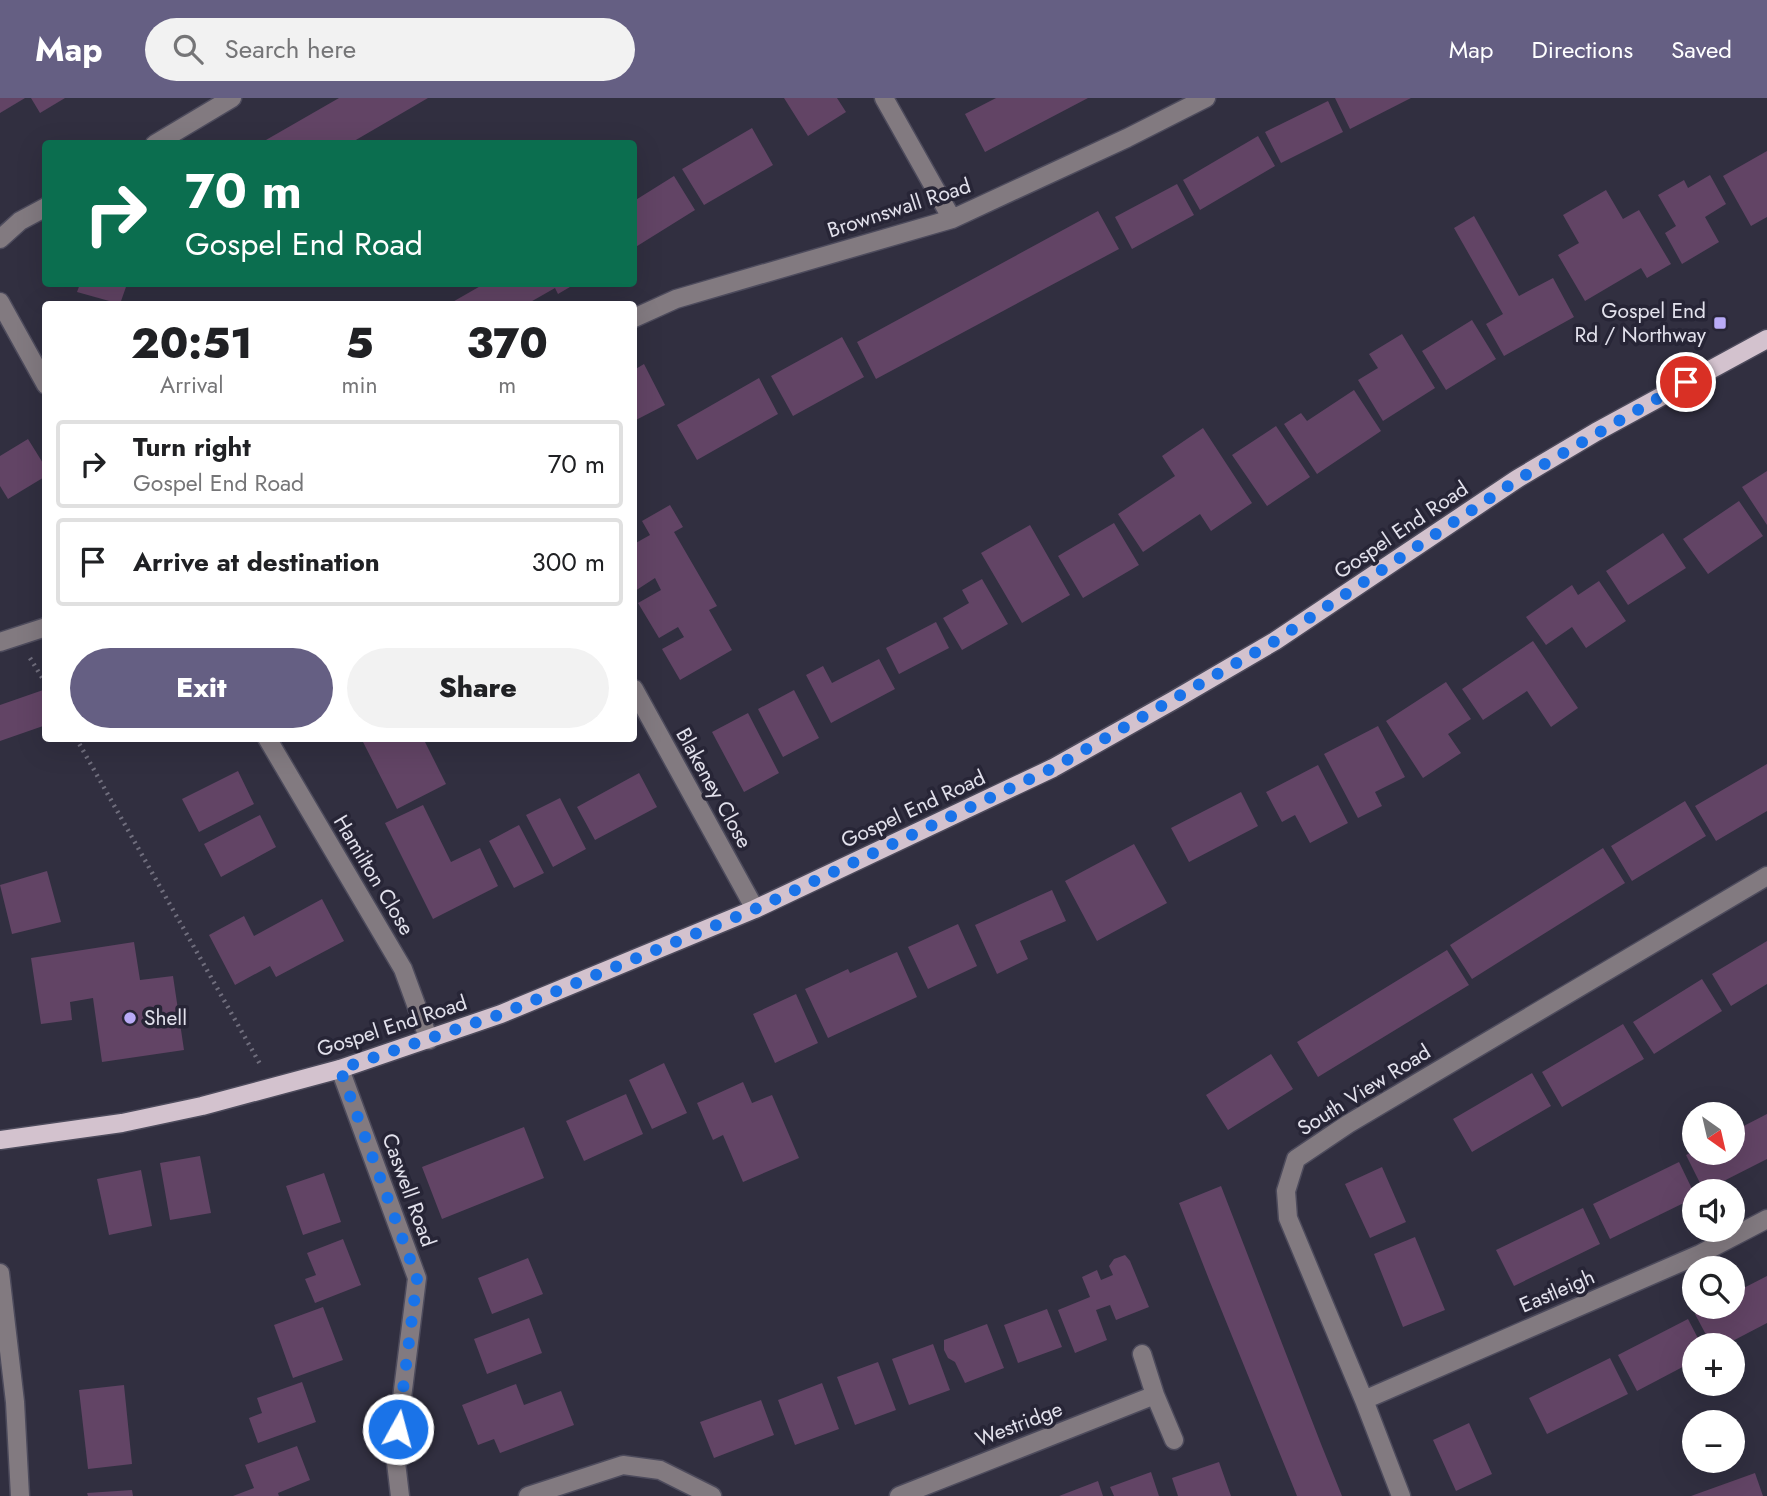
<!DOCTYPE html>
<html lang="en">
<head>
<meta charset="utf-8">
<style>
	:root { --surface:#fff; --page:#f2f2f2; --text:#202124; --muted:#757577; --line:#e0e0e0; --accent:#655f83 }
	body { margin:0; font-family:Jost,sans-serif; background:var(--page); color:var(--text); height:100vh; display:flex; flex-direction:column; font-size:26px; white-space:nowrap }
	* { box-sizing:border-box; margin:0 }
	p { font-size:23px; color:var(--muted) }
	.icon { flex:none; width:38px; height:38px; fill:none; stroke:currentColor; stroke-width:2; stroke-linecap:round; stroke-linejoin:round }
	.map { position:relative; flex:1; overflow:hidden }
	.drawer { position:absolute; left:42px; top:203px; width:595px; height:441px; display:flex; flex-direction:column; background:var(--surface); border-radius:7px; box-shadow:0 7px 28px #0002 }
	.drawer>* { flex:none }
	.hud { position:absolute; left:42px; top:42px; width:595px; height:147px; border-radius:7px; box-shadow:0 7px 28px #0002; background:#0b6e4f; color:#fff; overflow:hidden }
	.needle { width:46px; rotate:146deg }
	.controls { position:absolute; left:1682px; top:1004px; display:grid; gap:14px }
	.controls a { display:grid; place-items:center; width:63px; height:63px; border-radius:50%; background:var(--surface); box-shadow:0 7px 28px #0002; font-size:35px }
	.pin { position:absolute; display:grid; place-items:center; width:60px; height:60px; color:#fff; margin:-30px; border:4px solid #fff; border-radius:50%; box-shadow:0 2px 7px #0007 }
	.me { position:absolute; width:77px; margin:-38px; rotate:7deg; stroke-linejoin:round; filter:drop-shadow(0 0 5px #0008) }
	.turn { display:flex; align-items:center; gap:24px; height:147px; padding:0 28px; font-size:32px }
	.turn .icon { width:91px; height:91px; stroke-width:2.5 }
	.turn b { display:block; font-size:49px; line-height:60px }
	.eta { display:flex; justify-content:space-evenly; align-items:center; height:119px; text-align:center }
	.eta b { font-size:42px; font-weight:800; line-height:49px }
	.action { display:flex; gap:14px; margin-top:auto; padding:14px 28px }
	.action a { flex:1; height:80px; border-radius:42px; background:var(--accent); color:#fff; font-size:28px; font-weight:800; line-height:80px; text-align:center }
	.action a+a { background:var(--page); color:var(--text) }
	ul { padding:0; list-style:none }
	li { display:flex; align-items:center; gap:21px; height:88px; margin:0 14px 10px; padding:0 14px; border:4px solid var(--line); border-radius:7px }
	li div { flex:1 }
	li b { display:block; font-size:26px }
	li em { font-style:normal }
	header { display:flex; align-items:center; gap:42px; box-sizing:border-box; height:98px; padding:0 35px; background:var(--accent); color:#fff }
	header strong { font-size:33px }
	nav { display:flex; gap:38px; margin-inline-start:auto; font-size:24px }
	.search { width:490px; height:63px; background:var(--page); display:flex; align-items:center; gap:18px; box-sizing:border-box; padding:0 24px; border-radius:38px; color:var(--muted); font-size:26px }
	.map>svg:first-child { display:block }
	.building { fill:#624465 }
	.lines { fill:none; stroke-linecap:round; stroke-linejoin:round }
	.minor-casing { stroke:#4d4b5c; stroke-width:21 }
	.major-casing { stroke:#4d4b5c; stroke-width:21 }
	.path { stroke:#706e7d; stroke-width:4.5; stroke-dasharray:2 5; stroke-linecap:butt }
	.minor { stroke:#827a80; stroke-width:18 }
	.major { stroke:#d3c2ce; stroke-width:18 }
	.route { stroke:#1a73e8; stroke-width:12; stroke-dasharray:0 21.6 }
	.poi-dot { fill:#b9abf7; stroke:#272536; stroke-width:2.5 }
	.labels { text-anchor:middle; stroke-width:7; stroke-linejoin:round; paint-order:stroke }
	.street-label { font-size:21px; fill:#e2e1ec; stroke:#272536 }
	.poi-label { font-size:21px; fill:#e2e1ec; stroke:#272536; text-anchor:end }
</style>
</head>
<body>
<header>
<strong>Map</strong>
<div class="search"><svg class="icon" aria-label="search" viewBox="0 0 24 24"><circle cx="10" cy="10" r="6"/><path d="M15 15l6 6"/></svg>Search here</div>
<nav><a>Map</a><a>Directions</a><a>Saved</a></nav>
</header>
<div class="map">
<svg width="1767" height="1398" viewBox="0 0 1767 1398">
	<rect width="100%" height="100%" fill="#312f40"/>
	<path class="building" d="M0 0H25L0 15Z
		M31 0H65L40 15Z
		M339 0H428L349 46H259Z
		M784 0H837L846 14 808 38Z
		M996 0H1088L985 54 965 16Z
		M1335 0H1411L1350 31Z
		M1328 3 1343 34 1281 65 1265 34Z
		M752 30 773 67 704 107 682 71Z
		M1258 38 1275 68 1200 112 1183 82Z
		M1767 53V119L1751 128 1723 78Z
		M1710 77 1726 106 1705 119 1719 144 1682 166 1665 135 1676 128 1658 97 1684 82 1688 90Z
		M674 78 695 112 634 150V103Z
		M1177 86 1194 117 1132 151 1115 119Z
		M1606 92 1623 121 1639 112 1671 166 1647 180 1641 170 1585 203 1558 157 1579 145 1563 117Z
		M1098 113 1119 151 876 281 857 244Z
		M1474 118 1519 198 1553 180 1574 219 1504 258 1486 226 1503 216 1454 130Z
		M80 186H127L120 206 77 194Z
		M484 186H575L558 196 555 190 527 206H449Z
		M1472 222 1496 261 1446 292 1422 253Z
		M1402 236 1435 290 1383 323 1358 282 1378 270 1369 256Z
		M842 239 864 279 793 318 771 278Z
		M644 266 665 307 634 323V272Z
		M759 280 778 316 697 362 677 327Z
		M1354 292 1381 333 1317 376 1284 326 1301 315 1307 323Z
		M1276 328 1310 379 1267 408 1232 357Z
		M1203 330 1252 405 1211 433 1200 416 1143 454 1118 416 1175 378 1162 358Z
		M28 341 46 370V378L8 401 0 388V358Z
		M1767 373V427L1742 389Z
		M1739 403 1763 438 1708 476 1683 441Z
		M670 407 683 429 674 434 717 508 709 512 732 552 680 582 662 551 684 539 678 529 659 540 638 505 661 492 655 480 635 493 634 490V446L650 437 642 423Z
		M1114 425 1139 467 1083 500 1058 458Z
		M1030 427 1070 497 1022 525 981 455Z
		M1663 435 1686 470 1628 507 1606 473Z
		M982 481 1008 526 962 552 943 520 969 505 962 492Z
		M1599 483 1626 523 1586 550 1572 529 1546 547 1526 519 1572 487 1578 497Z
		M936 524 949 550 899 576 886 550Z
		M1533 543 1578 610 1551 629 1527 593 1483 622 1462 591Z
		M879 561 895 591 831 625 806 577 823 568 832 585Z
		M1446 584 1471 621 1448 636 1461 655 1423 680 1386 623Z
		M46 591V627L0 643V607Z
		M794 592 819 640 783 659 758 611Z
		M748 615 779 675 744 694 712 634Z
		M1378 628 1405 679 1375 694 1382 708 1358 720 1324 656Z
		M361 640H423L446 686 397 711Z
		M1767 666V713L1716 743 1695 708Z
		M1318 667 1348 725 1310 745 1295 717 1282 724 1266 694Z
		M238 673 254 706 199 734 182 701Z
		M639 675 657 709 595 742 577 709Z
		M1241 694 1258 728 1189 764 1171 730Z
		M560 700 586 751 553 769 526 717Z
		M1685 703 1706 738 1632 783 1611 748Z
		M423 707 451 764 480 750 498 788 433 821 385 725Z
		M260 717 276 749 221 779 204 746Z
		M519 727 544 775 514 790 489 743Z
		M1134 746 1167 805 1097 843 1065 783Z
		M1603 750 1625 785 1472 881 1450 847Z
		M47 773 61 824 12 836 0 787Z
		M1052 792 1066 823 1020 843 1028 861 997 876 975 827Z
		M322 801 344 843 276 879 270 868 235 887 209 837 244 818 254 838Z
		M958 826 977 868 928 891 908 849Z
		M1767 843V886L1731 908 1712 876Z
		M134 844 140 882 173 878 184 952 102 964 93 900 70 904 72 922 41 926 31 860Z
		M1447 852 1469 887 1318 979 1297 944Z
		M897 854 917 899 828 940 805 891 848 871 850 875Z
		M1702 881 1722 913 1654 956 1633 924Z
		M796 896 818 945 775 965 753 916Z
		M1623 926 1644 961 1562 1009 1542 974Z
		M1271 956 1293 991 1228 1032 1206 997Z
		M664 965 687 1015 652 1031 629 982Z
		M1532 975 1551 1008 1472 1054 1453 1021Z
		M743 984 752 1005 772 997 799 1060 743 1084 723 1037 713 1042 697 1005Z
		M626 996 643 1036 584 1063 566 1023Z
		M1767 1016V1061L1704 1093 1686 1057 1694 1053V1055H1732V1034Z
		M524 1029 544 1080 442 1121 422 1069Z
		M200 1058 211 1115 170 1122 160 1065Z
		M1679 1064 1694 1095V1100L1610 1141 1593 1106Z
		M1382 1069 1406 1124 1370 1140 1345 1086Z
		M141 1072 152 1128 109 1137 97 1081Z
		M324 1075 341 1124 303 1137 286 1088Z
		M1221 1088 1321 1346 1342 1398H1297L1210 1184 1179 1105Z
		M1583 1110 1600 1146 1514 1188 1496 1152Z
		M1415 1139 1445 1212 1403 1229 1374 1156Z
		M343 1141 361 1187 315 1205 305 1181 316 1177 307 1155Z
		M1125 1157 1130 1163 1149 1209 1116 1222 1110 1207 1096 1212 1107 1242 1075 1255 1058 1212 1090 1199 1082 1179 1097 1172 1101 1182 1113 1177 1109 1168 1114 1161Z
		M528 1160 543 1196 492 1216 478 1180Z
		M1767 1178V1225L1723 1248H1712L1695 1216 1708 1209H1732V1196Z
		M323 1209 343 1262 293 1280 274 1227Z
		M1047 1211 1062 1249 1018 1265 1004 1227Z
		M529 1220 542 1255 487 1276 474 1241Z
		M1688 1221 1702 1248H1694V1263L1637 1293 1618 1257Z
		M987 1226 1004 1270 965 1285 955 1264 948 1260 944 1252V1242Z
		M933 1246 950 1292 909 1307 892 1261Z
		M1610 1260 1628 1296 1547 1336 1529 1300Z
		M878 1264 896 1312 855 1327 837 1279Z
		M302 1284 316 1324 258 1345 249 1320 262 1315 257 1300Z
		M822 1285 839 1331 795 1347 778 1302Z
		M516 1286 524 1307 561 1293 574 1327 500 1355 494 1341 478 1347 462 1307Z
		M124 1287 132 1366 88 1371 79 1292Z
		M761 1302 774 1337 714 1360 700 1324Z
		M1469 1325 1492 1376 1456 1393 1433 1342Z
		M297 1348 310 1382 278 1395 279 1398H233L254 1390 245 1367Z
		M1219 1364 1231 1398H1178L1172 1380Z
		M1151 1374 1159 1398H1114L1110 1389Z
		M1755 1375 1763 1398H1691Z
		M1098 1383 1103 1398H1059Z
		M132 1392 133 1398H88L87 1395Z"/>
	<g class="lines">
		<g class="minor-casing">
			<path id="minor" d="M884 0 952 121
				M155 46 232 0
				M0 141 20 123 46 109
				M0 204 46 287
				M634 220 676 201 952 121 1127 40 1206 0
				M0 544 46 529
				M634 591 755 811
				M267 640 403 871 429 942
				M340 971 417 1180 395 1356 400 1398
				M0 1175 15 1304 20 1398
				M1142 1256 1155 1297 1174 1342
				M1364 1302 1700 1156 1767 1121
				M528 1398 623 1367 660 1372 712 1398
				M899 1398 1155 1297
				M1401 1398 1364 1302 1288 1120 1286 1093 1296 1061 1348 1026 1767 778"/>
		</g>
		<g class="major-casing">
			<path id="major" d="M0 1042 122 1025 202 1008 340 971 501 916 755 811 1053 670 1174 602 1275 543 1517 381 1596 334 1767 241"/>
		</g>
		<path class="path" d="M30 560 46 586
			M76 640 260 966"/>
		<use href="#minor" class="minor"/>
		<use href="#major" class="major"/>
	</g>
	<g class="lines">
		<path class="route" d="M398 1331 417 1180 340 971 501 916 755 811 1053 670 1275 543 1517 382 1686 284"/>
	</g>
	<g class="poi-dot">
		<rect x="1713" y="218" width="14" height="14" rx="3.5"/>
		<circle cx="130" cy="920" r="7"/>
	</g>
	<g class="labels">
		<g class="street-label">
			<text transform="translate(899 110) rotate(-18)" y="7">Brownswall Road</text>
			<text transform="translate(1401 432) rotate(-34)" y="7">Gospel End Road</text>
			<text transform="translate(714 690) rotate(61)" y="7">Blakeney Close</text>
			<text transform="translate(913 711) rotate(-25)" y="7">Gospel End Road</text>
			<text transform="translate(374 777) rotate(59)" y="7">Hamilton Close</text>
			<text transform="translate(392 928) rotate(-18)" y="7">Gospel End Road</text>
			<text transform="translate(1364 992) rotate(-32)" y="7">South View Road</text>
			<text transform="translate(409 1092) rotate(70)" y="7">Caswell Road</text>
			<text transform="translate(1557 1193) rotate(-23)" y="7">Eastleigh</text>
			<text transform="translate(1019 1326) rotate(-21)" y="7">Westridge</text>
		</g>
		<g class="poi-label">
			<text x="1706" y="220">Gospel End<tspan x="1706" dy="24">Rd / Northway</tspan></text>
			<text x="144" y="927" text-anchor="start">Shell</text>
		</g>
	</g>
</svg>
<div class="controls">
<a><svg class="needle" viewBox="-14 -14 28 28"><path d="M0-13l5 13h-10z" fill="#e53935"/><path d="M0 13l5-13h-10z" fill="#757577"/></svg></a>
<a><svg class="icon" aria-label="sound" viewBox="0 0 24 24"><path d="M4 9h4l5-4v14l-5-4H4zM17 9q2 3 0 6"/></svg></a>
<a><svg class="icon" aria-label="search" viewBox="0 0 24 24"><circle cx="10" cy="10" r="6"/><path d="M15 15l6 6"/></svg></a>
<a>+</a>
<a>−</a>
</div>
<div class="pin" style="left:1686px;top:284px;background:#d93025"><svg class="icon" aria-label="arrive" viewBox="0 0 24 24"><path d="M6 21V4h12l-3 4 3 4H6"/></svg></div>
<svg class="me" style="left:398px;top:1331px" viewBox="-20 -20 40 40"><circle r="17" fill="#1a73e8" stroke="#fff" stroke-width="3"/><path d="M0-11L8 9 0 5-8 9z" fill="#fff"/></svg>
<div class="hud">
<div class="turn"><svg class="icon" aria-label="right" viewBox="0 0 24 24"><path d="M7 20v-9h11M14 6l5 5-5 5"/></svg><div><b>70 m</b>Gospel End Road</div></div>
</div>
<section class="drawer">
<div class="eta">
<div><b>20:51</b><p>Arrival</p></div>
<div><b>5</b><p>min</p></div>
<div><b>370</b><p>m</p></div>
</div>
<ul>
<li><svg class="icon" aria-label="right" viewBox="0 0 24 24"><path d="M7 20v-9h11M14 6l5 5-5 5"/></svg><div><b>Turn right</b><p>Gospel End Road</p></div><em>70 m</em></li>
<li><svg class="icon" aria-label="arrive" viewBox="0 0 24 24"><path d="M6 21V4h12l-3 4 3 4H6"/></svg><div><b>Arrive at destination</b></div><em>300 m</em></li>
</ul>
<div class="action"><a>Exit</a><a>Share</a></div>
</section>
</div>
</body>
</html>
